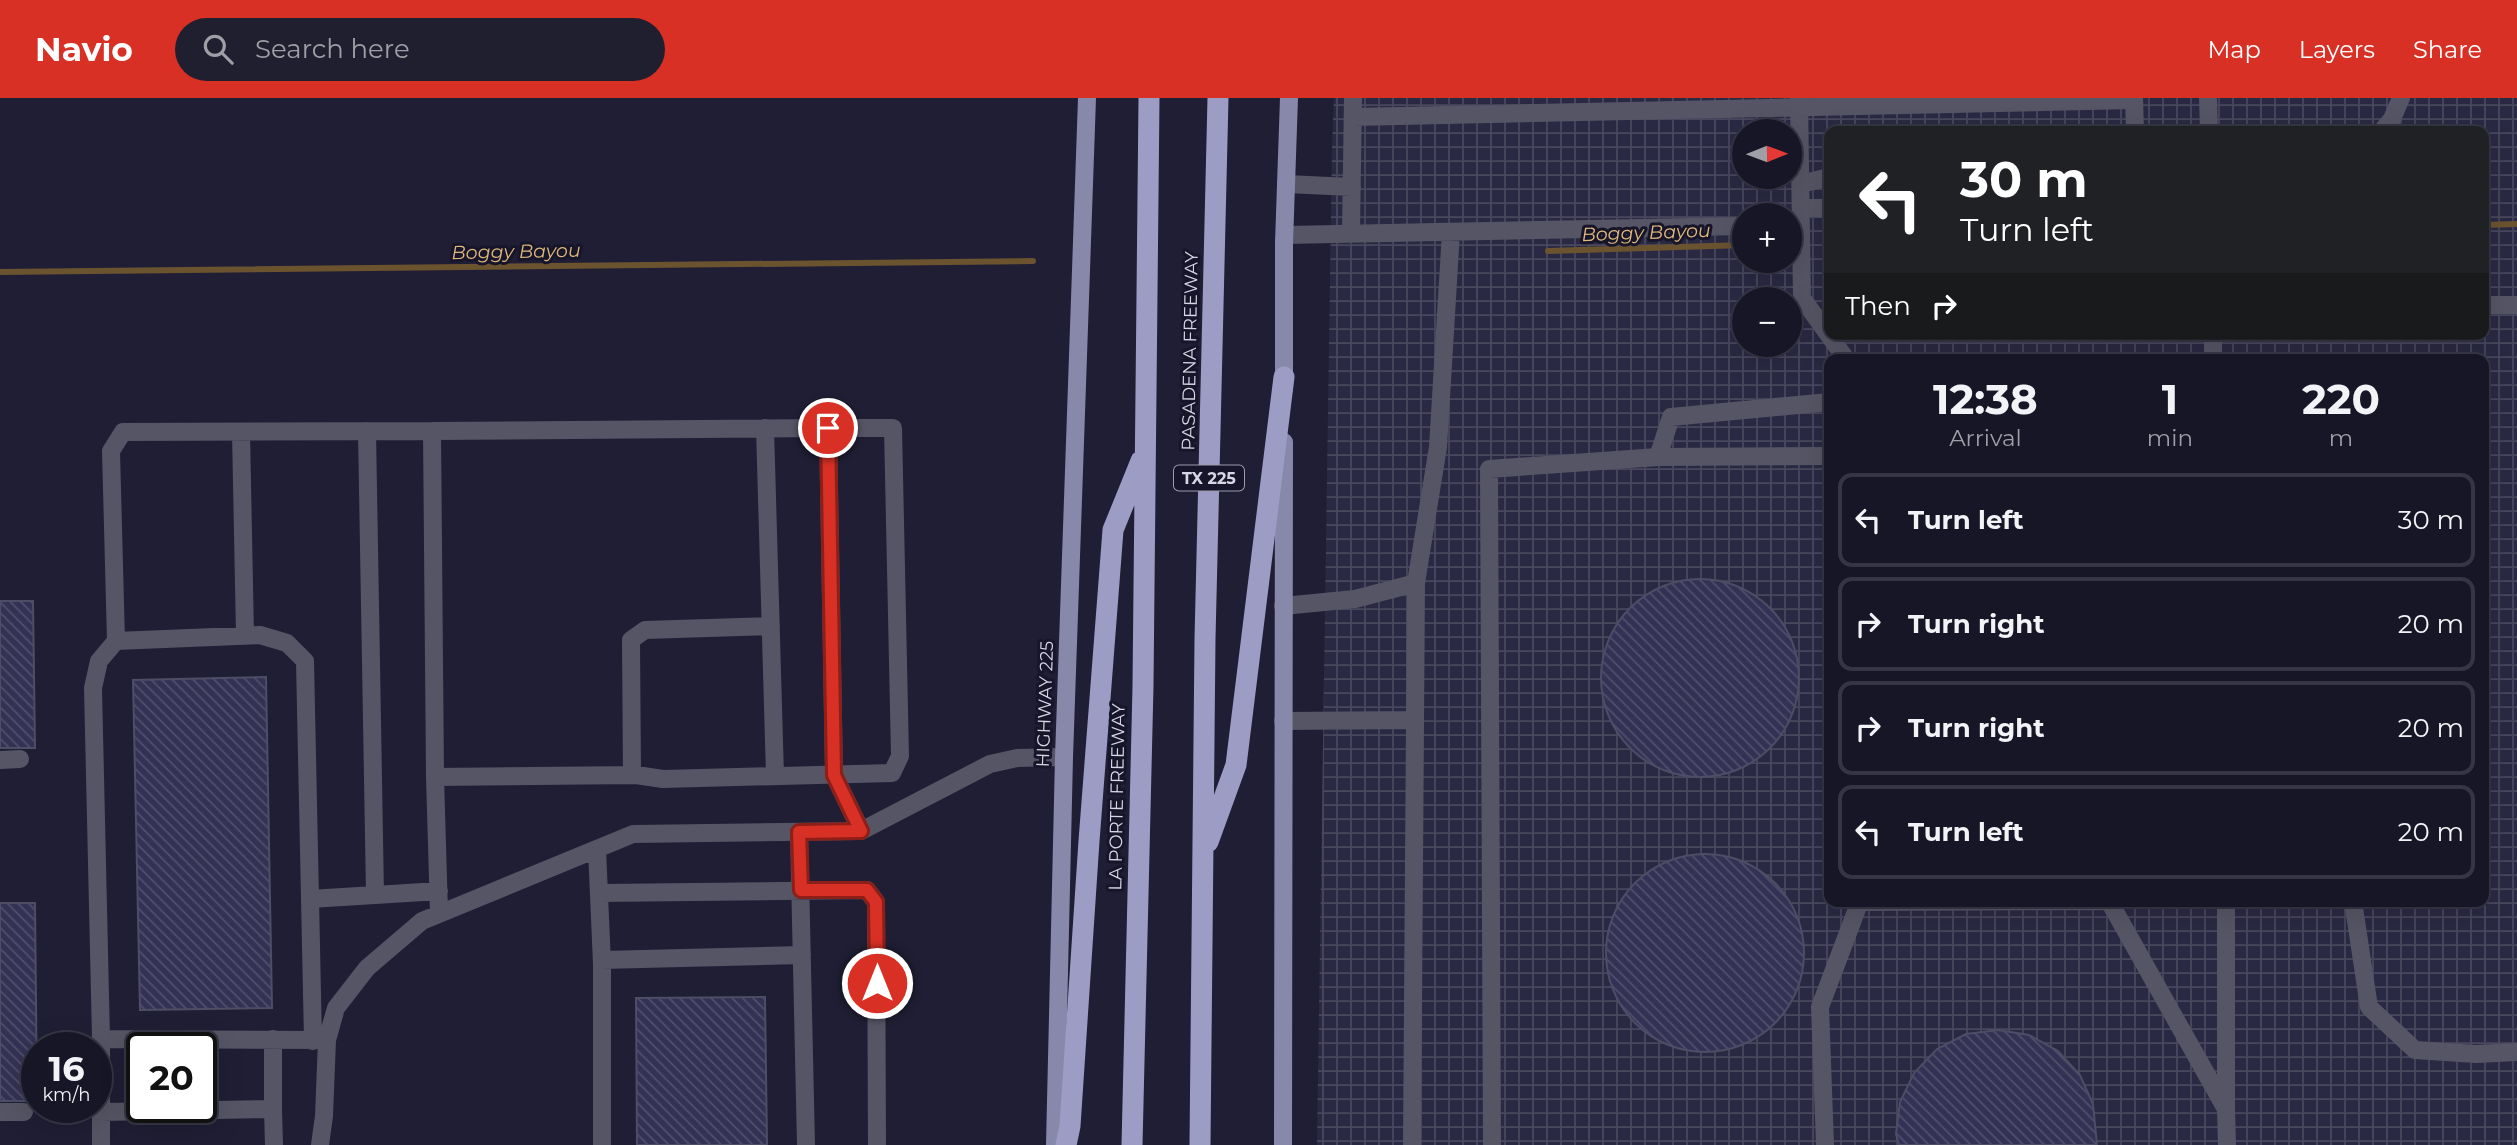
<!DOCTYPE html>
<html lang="en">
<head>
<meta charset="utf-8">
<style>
	:root { --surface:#171627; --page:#201f2f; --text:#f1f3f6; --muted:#9e9fa7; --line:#363544; --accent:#d93025 }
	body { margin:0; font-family:Montserrat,sans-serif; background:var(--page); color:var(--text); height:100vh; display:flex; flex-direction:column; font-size:26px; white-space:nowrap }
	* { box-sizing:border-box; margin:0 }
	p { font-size:23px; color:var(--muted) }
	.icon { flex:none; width:38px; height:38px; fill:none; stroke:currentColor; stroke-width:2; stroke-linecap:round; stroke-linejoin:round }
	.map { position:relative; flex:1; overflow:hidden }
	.details { position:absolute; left:1824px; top:256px; width:665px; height:553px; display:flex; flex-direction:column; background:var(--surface); border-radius:14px; box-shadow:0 7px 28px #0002,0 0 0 2px var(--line) }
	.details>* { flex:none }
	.guide { position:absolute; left:1824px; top:28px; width:665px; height:214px; border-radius:14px; box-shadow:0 7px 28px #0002,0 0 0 2px var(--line); background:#202124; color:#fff; overflow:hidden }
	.needle { width:46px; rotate:89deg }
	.controls { position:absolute; left:1732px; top:21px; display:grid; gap:14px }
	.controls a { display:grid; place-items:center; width:70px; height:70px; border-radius:50%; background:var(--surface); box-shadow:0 7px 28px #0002,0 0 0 2px var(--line); font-size:35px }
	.speed { position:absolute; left:21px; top:934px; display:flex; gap:14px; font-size:35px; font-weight:700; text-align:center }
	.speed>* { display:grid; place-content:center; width:91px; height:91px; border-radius:50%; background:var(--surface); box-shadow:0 7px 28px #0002,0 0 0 2px var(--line); line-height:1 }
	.speed small { font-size:18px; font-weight:400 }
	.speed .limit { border:4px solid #111; border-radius:10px; background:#fff; color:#111 }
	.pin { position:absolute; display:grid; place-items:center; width:60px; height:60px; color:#fff; margin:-30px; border:4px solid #fff; border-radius:50%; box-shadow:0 2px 7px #0007 }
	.me { position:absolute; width:77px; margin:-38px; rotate:0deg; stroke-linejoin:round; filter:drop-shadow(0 0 5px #0008) }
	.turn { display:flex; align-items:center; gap:24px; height:147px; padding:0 21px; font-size:32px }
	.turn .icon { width:91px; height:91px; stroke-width:2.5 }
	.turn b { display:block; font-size:49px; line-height:60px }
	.then { display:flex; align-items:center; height:66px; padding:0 21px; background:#0003; gap:14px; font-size:26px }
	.eta { display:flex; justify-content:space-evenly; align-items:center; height:119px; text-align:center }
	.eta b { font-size:42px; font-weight:700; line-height:49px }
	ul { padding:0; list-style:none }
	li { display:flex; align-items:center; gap:21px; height:94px; margin:0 14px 10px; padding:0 7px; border:4px solid var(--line); border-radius:14px }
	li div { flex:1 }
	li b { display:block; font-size:26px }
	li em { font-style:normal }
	header { display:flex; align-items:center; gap:42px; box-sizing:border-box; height:98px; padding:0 35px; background:var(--accent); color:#fff }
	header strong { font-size:33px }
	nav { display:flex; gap:38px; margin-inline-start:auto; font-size:24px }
	.search { width:490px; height:63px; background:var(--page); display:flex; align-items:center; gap:18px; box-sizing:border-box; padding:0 24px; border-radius:38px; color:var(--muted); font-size:26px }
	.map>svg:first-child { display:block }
	.industrial { fill:url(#industrial-grid); fill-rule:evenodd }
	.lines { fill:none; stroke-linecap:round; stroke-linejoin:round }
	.stream { stroke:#6b5330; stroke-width:6 }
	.building { fill:url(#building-back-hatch); stroke:#4d4d66; stroke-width:2 }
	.minor { stroke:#555565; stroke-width:18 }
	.major { stroke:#88a; stroke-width:18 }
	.highway { stroke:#9d9cc5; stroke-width:21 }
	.route-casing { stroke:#8d1f18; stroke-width:18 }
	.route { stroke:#d93025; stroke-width:12 }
	.labels { text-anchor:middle; stroke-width:6; stroke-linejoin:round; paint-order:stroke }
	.shield { fill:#161529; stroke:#9c9cad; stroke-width:2 }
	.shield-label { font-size:16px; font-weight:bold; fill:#d6d6e5 }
	.street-label { font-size:18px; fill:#d6d6e5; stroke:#161529 }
	.water-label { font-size:19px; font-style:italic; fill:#e0b87c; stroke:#161529 }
</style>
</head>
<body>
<header>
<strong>Navio</strong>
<div class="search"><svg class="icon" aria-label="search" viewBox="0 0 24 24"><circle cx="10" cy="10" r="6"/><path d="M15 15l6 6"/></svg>Search here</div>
<nav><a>Map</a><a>Layers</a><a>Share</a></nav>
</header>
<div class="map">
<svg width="2517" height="1047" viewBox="0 0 2517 1047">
	<defs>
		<pattern id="industrial-grid" width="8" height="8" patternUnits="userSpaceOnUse" patternTransform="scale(1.75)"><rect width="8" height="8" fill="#2a2943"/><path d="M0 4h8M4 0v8" fill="none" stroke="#48475e"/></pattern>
		<pattern id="building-back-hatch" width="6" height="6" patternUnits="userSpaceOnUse" patternTransform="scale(1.75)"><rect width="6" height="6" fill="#343254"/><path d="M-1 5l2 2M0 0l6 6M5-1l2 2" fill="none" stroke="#514f6c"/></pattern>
	</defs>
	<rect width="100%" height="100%" fill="#1f1e34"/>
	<path class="industrial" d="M1334 0H2517V1047H1317L1332 47ZM1745 33H1790V79H1745ZM1829 33H2483V236H1829ZM1745 117H1790V163H1745ZM1745 201H1790V247H1745ZM1829 261H2483V803H1829Z"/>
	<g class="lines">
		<path class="stream" d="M2483 127 2517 126
			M1548 153 1745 147
			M0 174 1033 163"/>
	</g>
	<path class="building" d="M1601 580a99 99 0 1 1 198 0a99 99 0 1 1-198 0Z
		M0 503H33L35 650H0Z
		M266 579 272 910 140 912 133 582Z
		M1606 855a99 99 0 1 1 198 0a99 99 0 1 1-198 0Z
		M0 805H35L37 1003H0Z
		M765 899 767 1047H637L636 900Z
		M1998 932 2029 937 2058 953 2080 977 2093 1006 2097 1047H1899L1896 1036 1900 1004 1914 975 1937 951 1966 936Z"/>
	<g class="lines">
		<path class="minor" d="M1799 0 1802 200 1846 261
			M2134 0 2135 33
			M2208 0 2209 33
			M1353 19 2134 2
			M2382 33 2392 21 2401 0
			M1286 86 1352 89
			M1801 86 1829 79
			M1801 110H1829
			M1351 134 1353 0
			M1285 137 1745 128
			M2483 207H2517
			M2213 236V261
			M765 330 775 678
			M241 334 245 537
			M1658 359 1671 319 1829 304
			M1283 508 1355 501 1416 485 1438 349 1451 134
			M116 543 260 537 287 545 305 563 313 943
			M1283 623 1414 622
			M0 662 20 661
			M632 677 631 542 645 532 771 528
			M435 679 432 333 828 330
			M799 734 806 1047
			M597 751 602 866V1047
			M599 795 867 792 876 804 877 1047
			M375 797 439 793
			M310 801 375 797 367 333
			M2353 803 2369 909 2415 952 2476 956 2517 954
			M1860 804 2109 803 2226 1011 2227 1047
			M439 815 435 679 636 677 663 681 892 675 900 658 893 330H828L834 677 861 733
			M602 862 802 857
			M327 942 101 941 93 590 99 563 116 543 111 353 123 334 432 333
			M2226 1010V803
			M273 1011V941
			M0 1014H24
			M101 1014 273 1011 274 1047
			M101 1047V941
			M320 1047 324 1018 327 942 336 910 367 870 422 823 633 736 861 733 990 666 1017 660 1064 659
			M1412 1047 1416 485
			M1492 1047 1489 371 1658 359 1829 358
			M1825 1047 1820 909 1860 803"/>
		<path class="major" d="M1284 291V145L1289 0
			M1055 1047 1064 659 1087 0
			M1283 1047 1284 344"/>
		<path class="highway" d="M1208 744 1236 667 1284 279
			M1066 1047 1070 1028 1089 743 1113 432 1141 363
			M1132 1047 1143 588 1149 0
			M1200 1047 1205 541 1218 0"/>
	</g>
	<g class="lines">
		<g class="route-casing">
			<path id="route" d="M828 330 834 677 861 733 799 734 801 792H867L876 804 877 885"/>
		</g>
		<use href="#route" class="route"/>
	</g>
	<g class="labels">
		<rect class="shield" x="1174" y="367.5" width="70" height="25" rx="5"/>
		<g class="shield-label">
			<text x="1209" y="386">TX 225</text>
		</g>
		<g class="street-label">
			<text transform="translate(1190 253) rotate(-89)" y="6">PASADENA FREEWAY</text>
			<text transform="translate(1045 606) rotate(-88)" y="6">HIGHWAY 225</text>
			<text transform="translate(1117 699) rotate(-89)" y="6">LA PORTE FREEWAY</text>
		</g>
		<g class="water-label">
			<text transform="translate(1646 134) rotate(-2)" y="7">Boggy Bayou</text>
			<text transform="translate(516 153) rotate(-1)" y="7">Boggy Bayou</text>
		</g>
	</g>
</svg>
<div class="controls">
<a><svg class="needle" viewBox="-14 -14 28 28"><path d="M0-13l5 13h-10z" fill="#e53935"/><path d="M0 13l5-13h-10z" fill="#9e9fa7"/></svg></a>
<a>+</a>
<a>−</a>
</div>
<div class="speed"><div>16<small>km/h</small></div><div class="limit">20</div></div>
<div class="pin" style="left:828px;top:330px;background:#d93025"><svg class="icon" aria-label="arrive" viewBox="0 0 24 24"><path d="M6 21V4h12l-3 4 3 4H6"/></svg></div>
<svg class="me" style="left:877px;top:885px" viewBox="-20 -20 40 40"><circle r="17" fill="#d93025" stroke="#fff" stroke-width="3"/><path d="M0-11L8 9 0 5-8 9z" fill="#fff"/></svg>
<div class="guide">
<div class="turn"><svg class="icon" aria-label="left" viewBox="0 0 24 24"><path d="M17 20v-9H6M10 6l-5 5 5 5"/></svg><div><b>30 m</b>Turn left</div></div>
<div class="then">Then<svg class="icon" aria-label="right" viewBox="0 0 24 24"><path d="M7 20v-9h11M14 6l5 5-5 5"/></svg></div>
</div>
<section class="details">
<div class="eta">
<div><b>12:38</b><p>Arrival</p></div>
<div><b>1</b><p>min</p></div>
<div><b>220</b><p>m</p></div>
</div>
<ul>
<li><svg class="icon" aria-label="left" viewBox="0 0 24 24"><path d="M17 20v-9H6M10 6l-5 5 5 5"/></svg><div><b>Turn left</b></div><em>30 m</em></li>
<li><svg class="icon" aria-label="right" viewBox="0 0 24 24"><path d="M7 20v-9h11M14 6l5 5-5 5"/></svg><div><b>Turn right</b></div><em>20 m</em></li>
<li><svg class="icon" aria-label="right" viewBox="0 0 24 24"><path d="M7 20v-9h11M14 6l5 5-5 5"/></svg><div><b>Turn right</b></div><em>20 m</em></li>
<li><svg class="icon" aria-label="left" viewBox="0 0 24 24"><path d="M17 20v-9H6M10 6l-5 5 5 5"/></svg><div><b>Turn left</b></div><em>20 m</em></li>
</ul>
</section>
</div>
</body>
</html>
